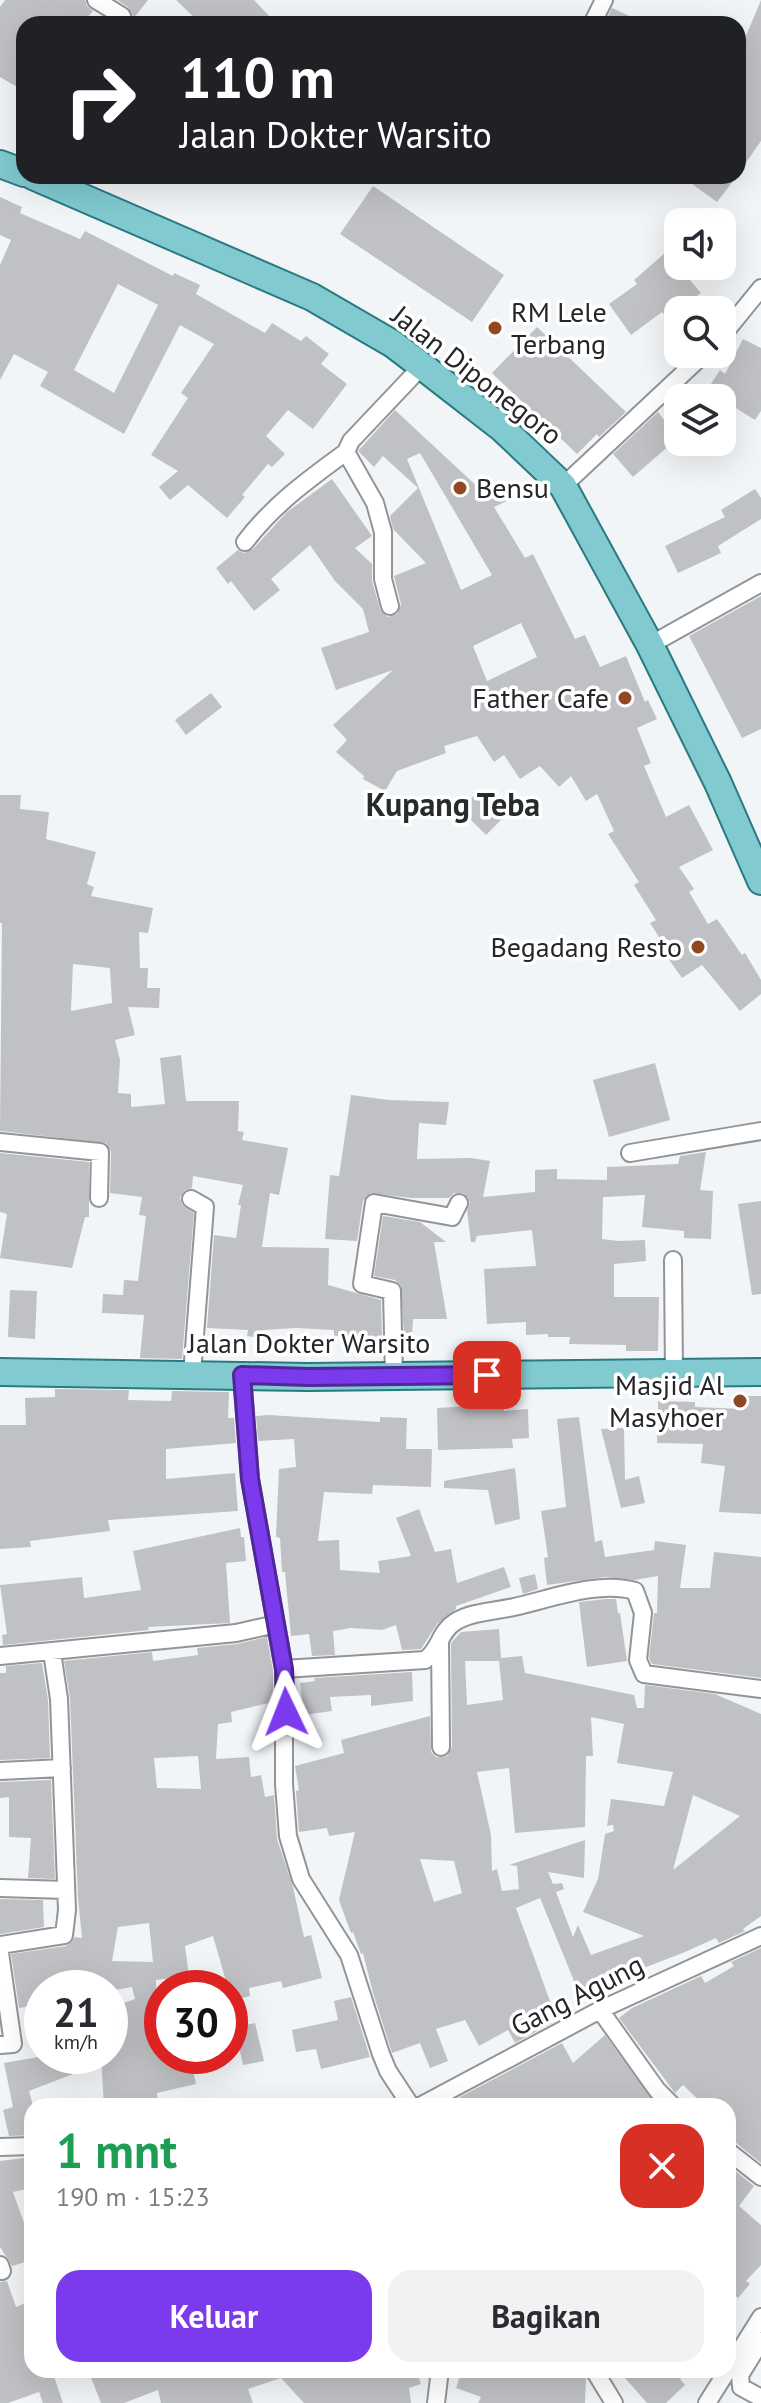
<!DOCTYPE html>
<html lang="id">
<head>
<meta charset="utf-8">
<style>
	:root { --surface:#fff; --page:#f2f2f3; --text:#2b2b33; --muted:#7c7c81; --accent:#7c3aed }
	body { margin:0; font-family:"PT Sans",sans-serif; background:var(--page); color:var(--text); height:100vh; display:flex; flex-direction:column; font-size:30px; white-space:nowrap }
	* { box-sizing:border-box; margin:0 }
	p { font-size:26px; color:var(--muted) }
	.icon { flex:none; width:44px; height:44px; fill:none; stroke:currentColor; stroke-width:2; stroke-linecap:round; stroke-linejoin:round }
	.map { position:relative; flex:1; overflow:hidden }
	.drawer { position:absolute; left:24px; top:2098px; width:712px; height:280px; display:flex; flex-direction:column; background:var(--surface); border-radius:24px; box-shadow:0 8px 32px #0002 }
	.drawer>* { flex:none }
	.banner { position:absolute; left:16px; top:16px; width:730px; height:168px; border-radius:24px; box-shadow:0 8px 32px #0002; background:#202124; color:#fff; overflow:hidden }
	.controls { position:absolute; left:664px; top:208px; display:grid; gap:16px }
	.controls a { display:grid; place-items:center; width:72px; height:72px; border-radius:16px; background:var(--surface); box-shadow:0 8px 32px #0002; font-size:40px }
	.speed { position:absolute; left:24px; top:1970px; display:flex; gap:16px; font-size:40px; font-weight:700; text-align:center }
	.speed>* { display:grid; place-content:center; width:104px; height:104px; border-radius:50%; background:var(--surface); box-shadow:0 8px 32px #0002; line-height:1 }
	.speed small { font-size:20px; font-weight:400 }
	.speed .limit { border:12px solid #d22; background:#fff; color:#111 }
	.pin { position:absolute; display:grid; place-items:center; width:68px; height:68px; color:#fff; margin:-34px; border-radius:16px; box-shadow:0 4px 12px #0006 }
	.me { position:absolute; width:88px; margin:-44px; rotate:358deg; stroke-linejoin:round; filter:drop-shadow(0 0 6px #0008) }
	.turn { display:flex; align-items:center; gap:28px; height:168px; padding:0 32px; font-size:36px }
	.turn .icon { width:104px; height:104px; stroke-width:2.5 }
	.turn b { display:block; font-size:56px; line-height:68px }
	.round { display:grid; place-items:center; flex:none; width:84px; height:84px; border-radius:24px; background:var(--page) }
	.summary { display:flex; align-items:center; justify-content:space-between; height:136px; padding:0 32px }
	h1 { font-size:48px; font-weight:600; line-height:60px; color:#1e9e55 }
	.primary-button { display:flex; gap:16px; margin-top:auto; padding:16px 32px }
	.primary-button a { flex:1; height:92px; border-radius:24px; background:var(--accent); color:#fff; font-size:32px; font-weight:600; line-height:92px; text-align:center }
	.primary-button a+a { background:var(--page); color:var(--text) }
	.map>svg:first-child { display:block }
	.building { fill:#c0c1c4; fill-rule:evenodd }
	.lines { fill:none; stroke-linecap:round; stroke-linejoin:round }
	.minor-casing { stroke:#929597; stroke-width:20 }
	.primary-casing { stroke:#2a7a81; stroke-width:30 }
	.minor { stroke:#fff; stroke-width:16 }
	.primary { stroke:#80cad0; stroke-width:26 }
	.route-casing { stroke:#51269a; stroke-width:20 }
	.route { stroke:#7c3aed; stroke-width:14 }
	.poi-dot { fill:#8f4822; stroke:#fff; stroke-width:3 }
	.labels { text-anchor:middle; stroke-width:7; stroke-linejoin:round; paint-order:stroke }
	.poi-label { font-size:28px; fill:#252627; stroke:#fff; text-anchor:end }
	.street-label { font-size:28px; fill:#252627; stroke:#fff }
	.quarter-label { font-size:32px; font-weight:bold; fill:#282b2c; stroke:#fff }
</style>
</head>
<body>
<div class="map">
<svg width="761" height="2403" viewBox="0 0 761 2403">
	<rect width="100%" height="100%" fill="#f2f5f7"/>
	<path class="building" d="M5 0H85L87 6 93 11 82 24H24V91L0 77V7Z
		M117 0H148L134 18 128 7Z
		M176 0H254L277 24H201Z
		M761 0V141L738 174V55Z
		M612 8 647 24H604Z
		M681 176H737L717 202Z
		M373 186 504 275 472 322 340 234Z
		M0 197 22 207 20 213 80 239 85 231 173 276 174 273 200 285 196 294 265 333 272 323 301 341 306 336 329 354 321 364 347 384 313 429 288 410 266 436 285 454 272 467 268 464 242 495 245 497 227 518 188 485 170 500 159 487 178 471 151 455 188 398 181 393 214 344 180 325 124 434 40 386 48 372 14 354 0 380V265L11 240 0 235ZM118 284 158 305 114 393 74 370Z
		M666 252 701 293 678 310 669 320 662 312 631 335 609 304 637 284 634 280Z
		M537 327 626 412 599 437 597 434 577 454 492 373Z
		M743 339 761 348V411L755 420 707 390 720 370 725 374Z
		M395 410 482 491 484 490 486 493 505 482 513 498 494 507 525 558 533 554 575 639 585 635 600 667 626 656 645 702 648 700 657 719 637 728 651 763 644 766 666 817 689 805 713 850 679 867 694 889 689 892 708 924 717 919 742 955 745 953 761 980V994L740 1011 702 965 682 978 662 950 666 948 650 923 656 920 634 885 639 882 608 834 614 831 597 794 586 801 571 776 559 787 540 766 520 779 504 755 494 762 477 736 444 746 446 753 397 771 385 791 363 779 364 776 336 752 347 740 333 725 393 670 336 690 321 648 369 632 363 609 335 581 310 545 271 579 280 590 254 611 231 581 228 584 216 568 238 550 244 553 253 549 287 512 332 479 372 536 355 548 372 564V581L380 609 388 617 397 614 401 604 394 576 426 563 393 529 390 516 418 488 383 456 374 467 358 451ZM420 453 492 575 461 590 407 459ZM521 623 537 657 487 681 473 646Z
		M658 412 678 438 633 477 613 454Z
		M755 489 761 498V519L718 546 721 553 678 573 665 546 725 517 721 510Z
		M761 596V729L742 738 689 636Z
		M211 693 222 707 186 735 175 720Z
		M481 789 506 815 486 835 460 809Z
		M0 795H21L20 809 49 812 46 839 96 852 87 884 94 887 91 896 153 908 148 933 139 932 140 968H148L147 988H160L159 1008 128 1007 135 1035 115 1040 120 1060 118 1093 131 1094V1107L165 1104 160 1058 181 1055 186 1101H239L238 1131 244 1132 242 1140 288 1148 279 1195 270 1193 262 1247 329 1248 328 1285 381 1300 382 1337 334 1336V1330L296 1328 263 1330 262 1338 247 1336 248 1330 207 1328 214 1235 236 1238 241 1205H238L243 1185 193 1176 192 1188 185 1190 180 1198 182 1205 194 1213 182 1359 140 1358 144 1315 102 1313 103 1294 123 1295 124 1280 138 1281 146 1216 139 1215 142 1197 110 1193 111 1152 106 1143 0 1131 2 923H0ZM73 964 110 968 112 1003 71 1011Z
		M655 1063 670 1120 609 1137 593 1080Z
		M351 1095 389 1100 449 1102 446 1125 419 1123 417 1159 471 1158 490 1161 483 1197 535 1192V1170L557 1169V1179L607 1180V1167L678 1164 680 1156 706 1152 700 1190 713 1191 711 1239 684 1238V1231L642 1227 645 1195 603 1197 602 1239 618 1241 645 1240 646 1261 614 1264V1297H659L658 1351H626V1345L569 1344 570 1337H548V1334L526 1335V1322L487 1324 484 1269 536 1266 532 1230 477 1236 475 1242H471L467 1211 470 1202 463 1193H454L449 1198H411L371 1193 363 1201 357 1241 325 1239 330 1175 339 1176Z
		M0 1153 89 1162V1217H85L72 1268 0 1258 7 1214 0 1212Z
		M761 1201V1294L752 1295 738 1204Z
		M383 1216 420 1222 446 1242H434L447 1319H413L412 1338 404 1337 401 1286 395 1280 374 1276Z
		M10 1290 37 1291 35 1339 8 1337Z
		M55 1389 129 1390 128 1400 171 1401 172 1391 229 1392 228 1418H234L236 1443 166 1449V1479L235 1473 238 1511 108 1520 110 1531 30 1541 31 1547 0 1549V1425H26L25 1398 55 1397Z
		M743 1396H761V1514L719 1512 725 1466 701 1463 703 1444 657 1443 658 1401 695 1402V1407L743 1409Z
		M504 1404V1411L528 1409 529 1438 512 1439 513 1448 438 1450 437 1408Z
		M269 1415 380 1422V1417L407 1418 406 1449H432L431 1487 373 1485 372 1494 324 1492 318 1541 339 1540 340 1570 380 1573 378 1561 411 1556 396 1518 419 1509 435 1552 451 1549 457 1583 504 1567 511 1587 456 1606V1609L437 1624 421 1649 402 1650 396 1625 382 1630 351 1628 333 1631 335 1655 312 1656 309 1634 291 1636 285 1572H282L280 1538 276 1537 279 1469 296 1467 294 1439 258 1441 256 1416Z
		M579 1417 595 1542 602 1540 605 1557 654 1550 655 1541 686 1545 680 1588H710L714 1552 761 1557V1678L652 1664 649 1658 654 1613H657L658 1576 635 1580 605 1577 547 1585 544 1558 548 1557 541 1511 566 1507 557 1419Z
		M624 1428 625 1480 639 1476 645 1503 621 1508 601 1429Z
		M515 1468 520 1519 495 1525 488 1490 444 1488V1481Z
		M240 1528 241 1537H244L246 1561 226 1563 230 1623 148 1627 149 1630 3 1645 2 1635 7 1634 0 1585 82 1577 84 1598 141 1590 133 1551Z
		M535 1574 538 1589 523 1594 519 1578Z
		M606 1599H616L618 1613H620L627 1661 587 1667 579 1602Z
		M499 1629 501 1658 522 1656 525 1673 634 1695 637 1708H644L645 1685 715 1694 761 1714V1916L743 1929 745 1931 719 1943 716 1938 685 1952 579 1993 540 1898 516 1908 554 2012 547 2014 552 2023 515 2043 508 2030 479 2046 465 2020 436 2029 448 2061 430 2068 420 2043 392 2053 373 1993 363 1953 361 1954 353 1932 351 1933 339 1900 355 1832 329 1836 327 1828 299 1832 296 1791 299 1790 295 1766 344 1753 341 1740 430 1716 431 1752 436 1757 447 1756 452 1747 451 1643 461 1632ZM465 1661H499L503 1700 467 1705ZM591 1717 624 1724 617 1763 673 1772 664 1806 611 1799 607 1826 613 1825 614 1831 605 1834 598 1879 583 1912 644 1936 591 1955 578 1925 573 1937 556 1892 564 1889 562 1883 553 1884 548 1872 584 1878 585 1840 509 1865 517 1866 519 1889 502 1891 497 1869 492 1871 491 1835 477 1772 509 1768 515 1833 585 1827 586 1756H593ZM693 1795 740 1816 673 1870ZM420 1859 454 1861 462 1893 434 1902Z
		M267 1637 273 1670V1702L231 1712 232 1722 218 1724 216 1759 249 1757 251 1777 261 1775 265 1797 274 1795 277 1839 293 1887 304 1937 311 1935 322 1978 283 1988 281 1981 249 1988 250 1996 230 2001V1988H228L213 1936 185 1946 189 1976 156 1980V2034H159V2056H190L196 2084 157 2093 158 2103 104 2106 101 2056H110V2008L135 1999 132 1987 110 1991V1988H103V1984L42 1988V2004L19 2008 11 1954 66 1946 75 1937 82 1938 78 1898 70 1699 64 1661 152 1652 153 1661 198 1655 197 1648 237 1644ZM198 1756 201 1789 157 1788 154 1758ZM149 1923 153 1962 112 1961 118 1927Z
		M42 1663 48 1700 50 1758 0 1760V1673H6V1666Z
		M412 1672 413 1701 371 1706V1695L330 1697 332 1711 304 1715 300 1683 315 1681 314 1678Z
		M51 1780 55 1879 28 1878 31 1838 9 1837V1797L0 1798V1782Z
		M0 1899 43 1900 44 1927 0 1934Z
		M761 1948V2163L735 2142 728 2140 736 2126 728 2121V2106H705L683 2085 675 2093 619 2018 632 2008 701 1976 705 1983 734 1966 731 1962Z
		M351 1997 370 2057 321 2069 316 2049 296 2052 292 2030 338 2020 334 2001Z
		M255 2023 264 2061 243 2065 240 2051 230 2053V2028Z
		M605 2035 657 2106H540L534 2098 518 2106H443L562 2043 573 2063Z
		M44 2056H66L73 2074 29 2091 32 2102V2135L9 2136 3 2110 13 2107 4 2063Z
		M32 2157V2188L13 2192 32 2245V2260L12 2266 0 2247V2161Z
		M728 2165 754 2186 739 2206 761 2225V2265L746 2281 750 2284 738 2298 728 2289Z
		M7 2281 16 2307 32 2300V2370H52L63 2403H43L39 2392 8 2403H0V2282Z
		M88 2370H416L421 2384 409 2388 411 2403H304L281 2378 248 2389 253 2403H161L158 2390 124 2403H101Z
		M462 2370H583L586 2378 585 2403H478L481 2397 456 2388Z
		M618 2370H689L680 2379 685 2385 666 2403H647Z"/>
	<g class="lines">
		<g class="minor-casing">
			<path id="minor" d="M96 0 122 16 117 24
				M592 24 604 0
				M722 336 761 288
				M563 486 704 354
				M245 542C273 505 309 479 346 452
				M390 606 383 579V532L375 503 346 452 351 441 422 366
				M650 645 761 583
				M0 1142 100 1152 99 1198
				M630 1153 761 1131
				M191 1199 205 1207 192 1374
				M673 1260 674 1374
				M242 1375 250 1479 284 1669V1784L288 1836 301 1879 349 1955 381 2054 388 2071 411 2106
				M394 1376 392 1291 362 1284 374 1203 452 1217 459 1203
				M440 1642 441 1747
				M0 1656 236 1633 276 1624
				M284 1669 425 1660C440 1650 439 1632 455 1622 471 1612 495 1611 514 1607 550 1599 599 1580 635 1591L643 1613 638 1660 644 1674 761 1689
				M0 1771 62 1768
				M0 1888 66 1890
				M0 1945 64 1935 67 1910 59 1699 52 1652
				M0 1953 13 2044 0 2045
				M600 2010 657 2090 673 2106
				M420 2106 600 2010 761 1936
				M0 2147 32 2146
				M728 2151 761 2177
				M0 2265 2 2271
				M761 2341 740 2375 741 2387 761 2398
				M594 2370 614 2403
				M436 2403 440 2370
				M707 2403 761 2317"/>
		</g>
		<g class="primary-casing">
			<path id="primary" d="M0 164 24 173
				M33 176 312 297 393 344 422 366 503 429 563 486 650 645 718 783 761 881
				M0 1372 308 1377 761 1372"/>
		</g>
		<use href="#minor" class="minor"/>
		<use href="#primary" class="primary"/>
	</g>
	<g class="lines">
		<g class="route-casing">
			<path id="route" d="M286 1712 284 1669 250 1479 242 1375 308 1377 487 1375"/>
		</g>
		<use href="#route" class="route"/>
	</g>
	<g class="poi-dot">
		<circle cx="495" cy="328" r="8"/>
		<circle cx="460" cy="488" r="8"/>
		<circle cx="625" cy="698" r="8"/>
		<circle cx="698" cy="947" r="8"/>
		<circle cx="740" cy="1401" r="8"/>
	</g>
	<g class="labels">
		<g class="poi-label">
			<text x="511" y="322" text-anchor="start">RM Lele<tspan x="511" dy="32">Terbang</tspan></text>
			<text x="476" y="498" text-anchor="start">Bensu</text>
			<text x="609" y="708">Father Cafe</text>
			<text x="682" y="957">Begadang Resto</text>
			<text x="724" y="1395">Masjid Al<tspan x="724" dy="32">Masyhoer</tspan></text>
		</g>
		<g class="street-label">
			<text transform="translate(477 375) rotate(38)" y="10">Jalan Diponegoro</text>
			<text x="309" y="1353">Jalan Dokter Warsito</text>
			<text transform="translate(577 1995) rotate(-27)" y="10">Gang Agung</text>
		</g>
		<g class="quarter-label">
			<text x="453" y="816">Kupang Teba</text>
		</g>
	</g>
</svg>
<div class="controls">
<a><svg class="icon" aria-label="sound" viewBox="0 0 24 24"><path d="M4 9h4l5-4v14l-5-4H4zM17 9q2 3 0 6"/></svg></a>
<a><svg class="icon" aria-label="search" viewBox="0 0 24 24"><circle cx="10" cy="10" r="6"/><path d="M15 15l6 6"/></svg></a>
<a><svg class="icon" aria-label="layers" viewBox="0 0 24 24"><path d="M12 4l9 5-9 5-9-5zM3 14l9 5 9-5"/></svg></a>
</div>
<div class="speed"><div>21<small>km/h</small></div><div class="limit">30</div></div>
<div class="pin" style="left:487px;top:1375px;background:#d93025"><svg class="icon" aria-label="arrive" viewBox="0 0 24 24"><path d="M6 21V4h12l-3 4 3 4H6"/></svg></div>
<svg class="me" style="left:286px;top:1712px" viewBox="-20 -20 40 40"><path d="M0-17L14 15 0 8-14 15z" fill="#7c3aed" stroke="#fff" stroke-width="4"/></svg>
<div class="banner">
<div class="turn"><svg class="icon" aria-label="right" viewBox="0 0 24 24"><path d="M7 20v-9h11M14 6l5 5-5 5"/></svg><div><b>110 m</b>Jalan Dokter Warsito</div></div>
</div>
<section class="drawer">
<div class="summary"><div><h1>1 mnt</h1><p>190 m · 15:23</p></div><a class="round" style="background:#d93025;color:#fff"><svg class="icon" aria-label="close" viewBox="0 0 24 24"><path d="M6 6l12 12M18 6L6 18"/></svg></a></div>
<div class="primary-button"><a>Keluar</a><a>Bagikan</a></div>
</section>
</div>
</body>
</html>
